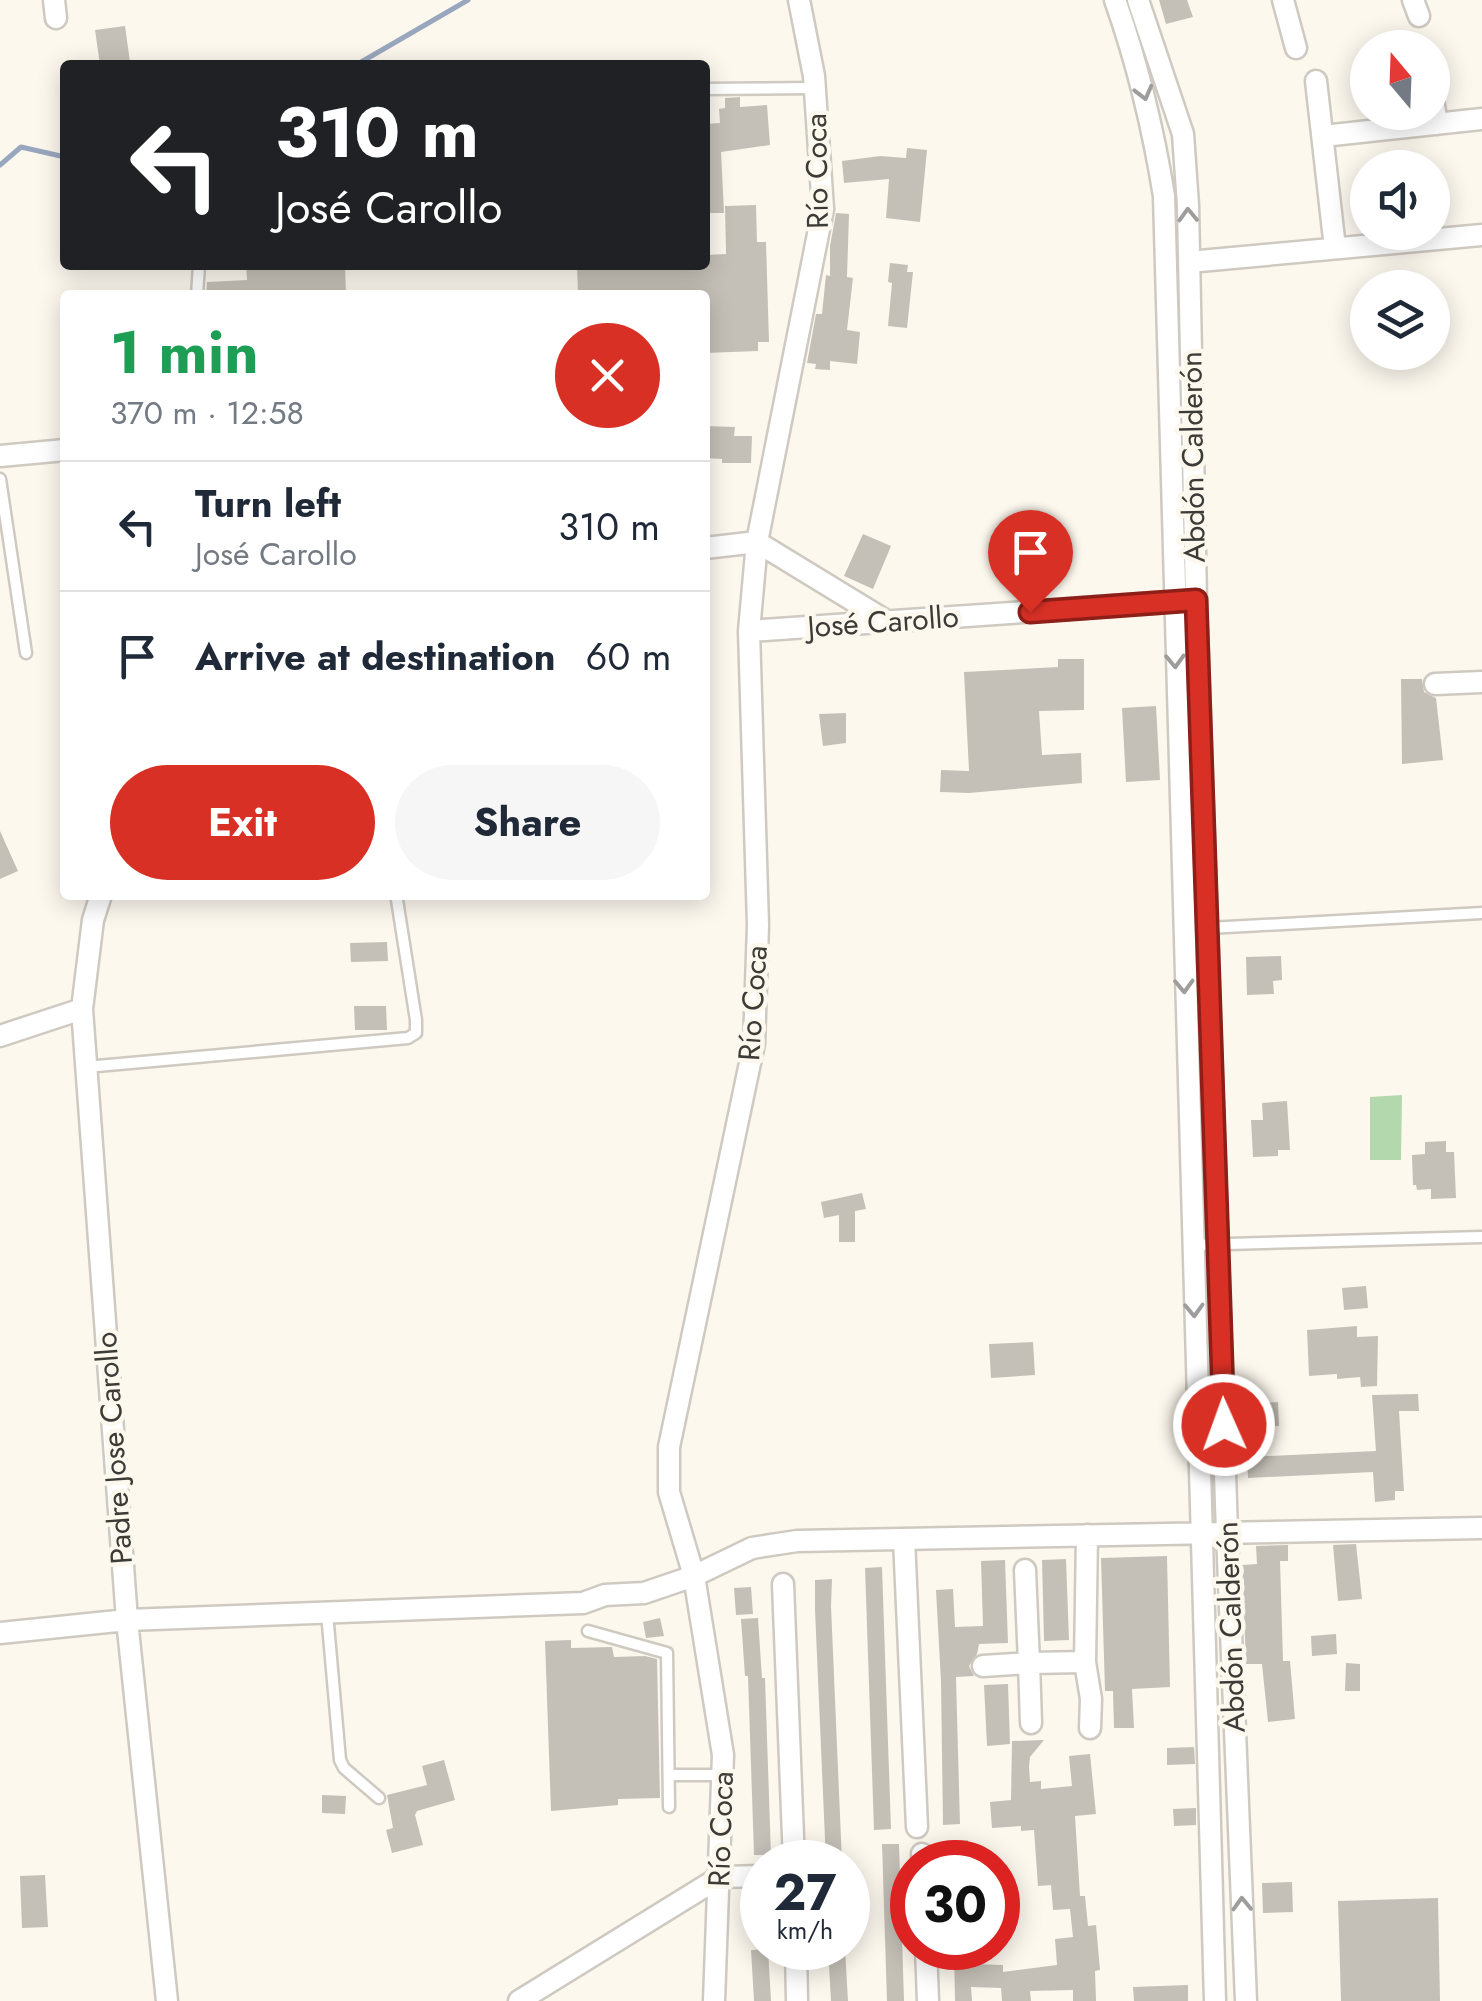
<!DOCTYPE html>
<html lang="en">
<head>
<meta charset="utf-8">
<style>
	:root { --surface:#fff; --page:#f6f6f7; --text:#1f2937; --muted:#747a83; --line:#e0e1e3; --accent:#d93025 }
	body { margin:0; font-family:Jost,sans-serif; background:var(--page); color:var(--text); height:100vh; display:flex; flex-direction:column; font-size:38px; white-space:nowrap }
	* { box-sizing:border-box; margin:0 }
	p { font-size:32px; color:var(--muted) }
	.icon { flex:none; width:55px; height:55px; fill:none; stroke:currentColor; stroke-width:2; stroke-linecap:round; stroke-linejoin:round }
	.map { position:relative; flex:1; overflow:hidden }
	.panel { position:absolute; left:60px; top:290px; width:650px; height:610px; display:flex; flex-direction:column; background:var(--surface); border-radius:10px; box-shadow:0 5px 25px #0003 }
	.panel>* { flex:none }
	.guide { position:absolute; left:60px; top:60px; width:650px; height:210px; border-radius:10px; box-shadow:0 5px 25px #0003; background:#202124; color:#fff; overflow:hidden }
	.needle { width:65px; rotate:341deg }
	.controls { position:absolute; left:1350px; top:30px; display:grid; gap:20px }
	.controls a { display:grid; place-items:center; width:100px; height:100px; border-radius:50%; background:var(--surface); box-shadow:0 5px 25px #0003; font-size:50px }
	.speed { position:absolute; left:740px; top:1840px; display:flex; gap:20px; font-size:50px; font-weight:700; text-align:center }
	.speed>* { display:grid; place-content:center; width:130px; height:130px; border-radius:50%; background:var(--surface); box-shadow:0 5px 25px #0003; line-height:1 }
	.speed small { font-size:25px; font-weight:400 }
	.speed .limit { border:15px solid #d22; background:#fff; color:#111 }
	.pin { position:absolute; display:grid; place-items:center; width:85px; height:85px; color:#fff; margin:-102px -42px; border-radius:50% 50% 50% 0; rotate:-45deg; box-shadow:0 0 10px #0007 }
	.pin .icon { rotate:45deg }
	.me { position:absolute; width:110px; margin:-55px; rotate:358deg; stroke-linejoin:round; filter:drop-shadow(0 0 8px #0008) }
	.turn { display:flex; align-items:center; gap:35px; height:210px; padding:0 50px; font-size:45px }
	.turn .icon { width:130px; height:130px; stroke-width:2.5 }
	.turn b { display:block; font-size:70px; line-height:85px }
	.round { display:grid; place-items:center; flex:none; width:105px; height:105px; border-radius:52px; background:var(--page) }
	.headline { display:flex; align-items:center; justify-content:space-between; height:170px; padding:0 50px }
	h1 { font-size:60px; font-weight:700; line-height:75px; color:#1e9e55 }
	.action { display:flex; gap:20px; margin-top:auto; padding:20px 50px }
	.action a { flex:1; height:115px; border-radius:60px; background:var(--accent); color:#fff; font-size:40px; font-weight:700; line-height:115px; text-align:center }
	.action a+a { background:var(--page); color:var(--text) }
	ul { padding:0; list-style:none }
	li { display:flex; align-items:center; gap:30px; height:130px; padding:0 50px; border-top:2px solid var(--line) }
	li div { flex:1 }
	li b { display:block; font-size:38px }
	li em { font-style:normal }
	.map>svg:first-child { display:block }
	.green { fill:#b4d8ad }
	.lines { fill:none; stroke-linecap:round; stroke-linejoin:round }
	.stream { stroke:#99a7be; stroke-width:5 }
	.building { fill:#c5c0b7 }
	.lane-casing { stroke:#cfcac1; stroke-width:15 }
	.street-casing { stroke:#cfcac1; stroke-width:25 }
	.lane { stroke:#fff; stroke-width:10 }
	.street { stroke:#fff; stroke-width:20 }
	.oneway { stroke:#9e9d9b }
	.route-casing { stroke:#8d1f18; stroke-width:25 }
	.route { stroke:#d93025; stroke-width:18 }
	.labels { text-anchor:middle; stroke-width:9; stroke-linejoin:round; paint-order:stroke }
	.street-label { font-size:30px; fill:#3d3b37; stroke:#fdf8ee }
</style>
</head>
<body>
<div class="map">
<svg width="1482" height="2001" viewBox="0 0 1482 2001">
	<rect width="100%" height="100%" fill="#fdf8ee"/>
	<path class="green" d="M1402 1095 1401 1160H1370V1097Z"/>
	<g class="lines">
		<path class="stream" d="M356 65 468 0
			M0 165 21 147 65 157"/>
	</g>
	<path class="building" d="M1159 0H1187L1193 17 1166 24Z
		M125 26 130 62 100 65 95 30Z
		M740 97V107L767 105 770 145 721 152 724 213H705V124L720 123 719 109 725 108V98Z
		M907 148 927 150 920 222 886 218 889 179 844 183 842 161 880 156 906 158Z
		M756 205 757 242H766L769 342H758V351L705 353V295H578L577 265H705V255L726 254 725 206Z
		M836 213 849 214 847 277 853 278 847 330 860 332 857 364 830 361V370L815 369 816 364 807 363 816 314H822L826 275 830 276V246Z
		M890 263 908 265 907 272H913L907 328 888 326 892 283 888 282Z
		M246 265H345L346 295H206L207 282 247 280Z
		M705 426 735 427 734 436H752L751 463H722V459L705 458Z
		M863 534 891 546 873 589 844 576Z
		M1058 659H1084V710L1039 711 1042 755 1081 753 1082 783 969 793 940 792 941 770 969 771 964 672 1058 667Z
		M1401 679H1422L1424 692 1436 698 1443 760 1402 764Z
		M1156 706 1160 780 1126 782 1122 708Z
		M846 713V743L823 746 819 714Z
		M0 831 18 871 0 879Z
		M387 942 388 961 351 962 350 943Z
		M1281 956 1282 980 1273 981 1274 994 1247 995 1246 957Z
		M354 1006H386L387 1030H355Z
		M1287 1101 1290 1150H1278V1156L1253 1157 1251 1120H1263L1262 1103Z
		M1446 1141V1152H1454L1456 1198 1431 1199V1189L1417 1190 1416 1185H1413L1412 1155 1425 1154V1142Z
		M862 1193 866 1209 855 1211V1242H839V1215L824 1218 821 1202Z
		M1366 1286 1368 1308 1344 1310 1342 1288Z
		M1357 1326V1337L1378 1336 1377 1386 1361 1387 1360 1377 1337 1379V1374L1309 1376 1307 1330Z
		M1033 1342 1035 1375 991 1378 989 1344Z
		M1418 1394 1419 1411H1399L1404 1491H1395V1500L1375 1502 1373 1472 1248 1478 1247 1457 1376 1451 1372 1395Z
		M1278 1402 1279 1426 1259 1427V1403Z
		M1356 1544 1362 1599 1338 1601 1333 1545Z
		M1288 1545V1561H1280L1283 1661H1290L1295 1719 1268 1722 1262 1664H1246L1242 1565 1257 1564 1256 1546Z
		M1167 1556 1170 1687 1132 1689 1134 1728H1114L1113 1691H1105L1101 1558Z
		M1066 1559 1069 1640 1044 1641 1042 1560Z
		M1005 1560 1008 1643 979 1644 977 1654 969 1666 974 1676 956 1677 960 1824 943 1825 941 1682 936 1590 953 1589 955 1627 983 1626 981 1561Z
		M882 1567 891 1829 874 1830 865 1568Z
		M832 1579 831 1606 842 1862H826L815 1610V1580Z
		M751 1587 753 1614 736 1615 734 1588Z
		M660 1618 664 1636 646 1638 643 1622Z
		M758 1618 762 1678H765L771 1855H754L748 1676H745L741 1619Z
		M1336 1634 1337 1654 1312 1656 1311 1636Z
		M571 1640V1648L612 1647 614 1657 645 1656 657 1659 660 1798 618 1799V1805L551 1811 545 1641Z
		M1346 1663 1360 1664V1691H1345Z
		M1008 1684 1010 1744 987 1746 984 1685Z
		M1044 1740 1030 1757 1029 1767 1030 1782 1041 1781V1789L1072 1786 1069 1756 1090 1754 1096 1814 1075 1816 1080 1896H1085L1088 1926 1096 1925 1100 1970 1095 1971 1096 2001H1073V1990L1030 1991 1031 2001H1002L1001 1988 971 1987 972 2001H955L954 1948H971L973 1964 1003 1965V1972L1057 1965 1055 1939 1073 1937 1070 1909 1053 1910 1051 1885 1038 1886 1034 1830 1021 1831V1826L992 1828 990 1802 1011 1800 1012 1741Z
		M1194 1747 1195 1764 1167 1765V1748Z
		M444 1760 455 1800 417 1811 415 1815 423 1845 392 1853 386 1830 393 1828 387 1795 427 1785 422 1766Z
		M322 1795 346 1796 345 1814 322 1813Z
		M1196 1808V1825L1174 1826 1173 1809Z
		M968 1840 969 1862H952L950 1841Z
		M882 1844H899L904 2001H887Z
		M45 1875 48 1927 22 1928 20 1876Z
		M1292 1882 1293 1912 1263 1913 1262 1883Z
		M1438 1898 1440 2001H1341L1338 1901Z
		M828 1948H845L848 2001H831Z
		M768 1949 771 2001H754L751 1950Z
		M1188 1985V2001H1134L1133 1987Z"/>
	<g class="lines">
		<g class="lane-casing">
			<path id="lane" d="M705 89 814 88
				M197 295 199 265
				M0 479 26 653
				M1209 928 1482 913
				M86 1067 408 1038 416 1033V1020L397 900
				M1193 1245 1482 1237
				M327 1613 340 1760 344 1768 379 1798
				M588 1631 667 1653 669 1807
				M669 1775H722"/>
		</g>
		<g class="street-casing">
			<path id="street" d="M54 0 56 18
				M1115 0C1138 65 1153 128 1164 196L1215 2001
				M1138 0 1183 134 1188 205 1196 600 1227 1533 1246 2001
				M1283 0 1296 48
				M1413 0 1419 16
				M1316 81 1335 248
				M1432 93 1437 124
				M1323 136 1482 119
				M1189 262 1482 235
				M0 456 65 450
				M705 548 757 542 888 622
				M749 631 1184 601
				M1435 684 1482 682
				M101 895 93 920 82 1009 127 1620 167 2001
				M0 1036 82 1009
				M1087 1535 1085 1662 1091 1699 1090 1728
				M904 1539 917 1827
				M1025 1570 1029 1663 1085 1662
				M783 1584 794 1862
				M0 1633 127 1620 583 1603 605 1595 644 1593 694 1576 752 1548 797 1541 1482 1528
				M983 1666 1029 1663 1031 1723
				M922 1854 923 1862
				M796 1948 797 2001
				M926 1948 928 2001
				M519 2001 720 1877 762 1876
				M714 2001 723 1755 694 1576 669 1492V1447L754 1044 758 925 749 631 757 542 823 209 814 76 799 0"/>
		</g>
		<use href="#lane" class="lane"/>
		<use href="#street" class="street"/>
	</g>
	<defs><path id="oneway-chevron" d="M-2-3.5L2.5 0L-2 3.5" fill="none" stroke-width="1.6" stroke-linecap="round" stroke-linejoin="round" transform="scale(2.5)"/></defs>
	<g class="oneway">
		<use href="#oneway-chevron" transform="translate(1144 93) rotate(75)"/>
		<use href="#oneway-chevron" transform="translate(1188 215) rotate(-92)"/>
		<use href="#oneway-chevron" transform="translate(1175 661) rotate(88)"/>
		<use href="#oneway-chevron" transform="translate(1184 986) rotate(88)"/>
		<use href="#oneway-chevron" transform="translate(1194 1310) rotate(88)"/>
		<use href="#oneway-chevron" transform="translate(1242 1904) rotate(-92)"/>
	</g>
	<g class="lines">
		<g class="route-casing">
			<path id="route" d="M1030 612 1196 600 1224 1425"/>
		</g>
		<use href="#route" class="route"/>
	</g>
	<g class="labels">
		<g class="street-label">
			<text transform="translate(817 171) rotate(-91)" y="10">Río Coca</text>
			<text transform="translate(1193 457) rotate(-91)" y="10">Abdón Calderón</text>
			<text transform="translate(883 622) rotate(-4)" y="10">José Carollo</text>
			<text transform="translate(753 1003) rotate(-86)" y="10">Río Coca</text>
			<text transform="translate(114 1448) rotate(-94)" y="10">Padre Jose Carollo</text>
			<text transform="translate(1231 1627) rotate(-92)" y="10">Abdón Calderón</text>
			<text transform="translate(721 1829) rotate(-88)" y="10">Río Coca</text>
		</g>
	</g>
</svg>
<div class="controls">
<a><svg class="needle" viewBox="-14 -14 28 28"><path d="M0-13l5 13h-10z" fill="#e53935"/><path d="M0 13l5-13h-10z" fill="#747a83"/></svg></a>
<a><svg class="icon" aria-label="sound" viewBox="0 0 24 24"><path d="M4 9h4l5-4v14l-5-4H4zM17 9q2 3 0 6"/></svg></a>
<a><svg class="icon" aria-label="layers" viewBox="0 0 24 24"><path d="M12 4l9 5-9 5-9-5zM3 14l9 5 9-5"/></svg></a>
</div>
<div class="speed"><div>27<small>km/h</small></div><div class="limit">30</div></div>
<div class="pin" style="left:1030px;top:612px;background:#d93025"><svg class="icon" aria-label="arrive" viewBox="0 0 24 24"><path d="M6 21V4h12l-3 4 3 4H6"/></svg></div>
<svg class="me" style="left:1224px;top:1425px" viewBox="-20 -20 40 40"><circle r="17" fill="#d93025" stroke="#fff" stroke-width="3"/><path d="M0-11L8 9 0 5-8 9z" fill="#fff"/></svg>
<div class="guide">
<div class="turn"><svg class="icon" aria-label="left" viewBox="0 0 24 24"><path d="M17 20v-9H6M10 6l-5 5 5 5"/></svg><div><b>310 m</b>José Carollo</div></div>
</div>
<section class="panel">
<div class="headline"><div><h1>1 min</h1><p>370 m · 12:58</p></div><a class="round" style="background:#d93025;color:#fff"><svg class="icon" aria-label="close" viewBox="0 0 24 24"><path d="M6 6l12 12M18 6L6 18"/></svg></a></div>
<ul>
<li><svg class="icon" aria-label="left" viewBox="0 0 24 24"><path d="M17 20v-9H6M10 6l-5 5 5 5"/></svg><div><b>Turn left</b><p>José Carollo</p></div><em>310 m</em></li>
<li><svg class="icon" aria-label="arrive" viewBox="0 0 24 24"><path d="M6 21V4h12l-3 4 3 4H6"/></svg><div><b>Arrive at destination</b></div><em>60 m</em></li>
</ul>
<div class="action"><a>Exit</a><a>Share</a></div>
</section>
</div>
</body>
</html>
